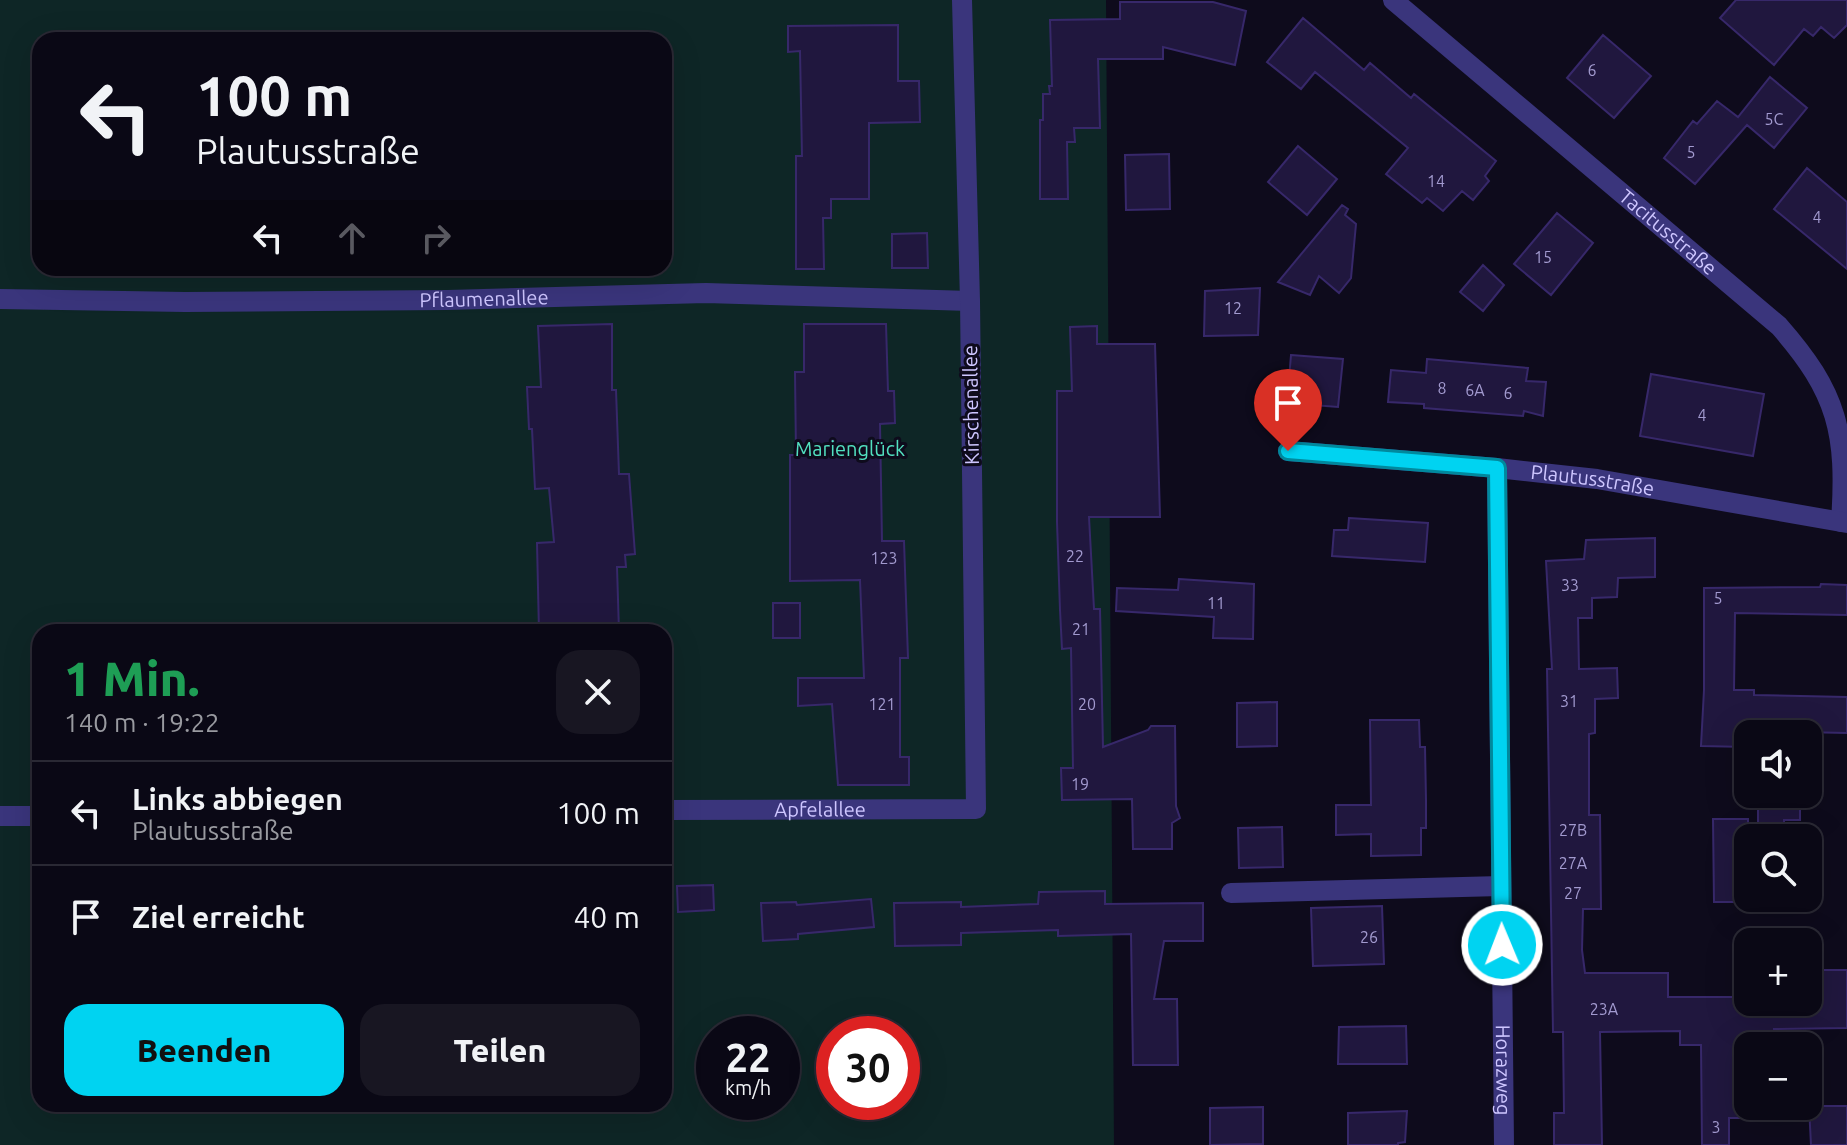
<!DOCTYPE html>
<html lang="de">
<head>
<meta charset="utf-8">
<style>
	:root { --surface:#0a0815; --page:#181622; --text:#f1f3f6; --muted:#999aa0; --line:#2a2934; --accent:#00d3f1 }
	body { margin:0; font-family:Ubuntu,sans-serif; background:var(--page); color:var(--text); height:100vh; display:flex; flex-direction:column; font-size:30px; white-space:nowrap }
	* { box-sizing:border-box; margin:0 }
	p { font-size:26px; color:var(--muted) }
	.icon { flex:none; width:44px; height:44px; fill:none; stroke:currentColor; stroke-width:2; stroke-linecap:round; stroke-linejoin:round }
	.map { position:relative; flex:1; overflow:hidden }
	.panel { position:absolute; left:32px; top:624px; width:640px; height:488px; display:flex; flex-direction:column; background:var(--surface); border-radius:24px; box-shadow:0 8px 32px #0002,0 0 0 2px var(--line) }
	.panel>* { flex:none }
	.top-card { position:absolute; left:32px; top:32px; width:640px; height:244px; border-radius:24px; box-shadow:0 8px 32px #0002,0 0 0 2px var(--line); background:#0a0815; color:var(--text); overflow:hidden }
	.buttons { position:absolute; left:1734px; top:720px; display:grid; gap:16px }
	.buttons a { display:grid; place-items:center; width:88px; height:88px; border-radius:16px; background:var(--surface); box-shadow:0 8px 32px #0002,0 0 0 2px var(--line); font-size:40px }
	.speed { position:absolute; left:696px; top:1016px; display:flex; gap:16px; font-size:40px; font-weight:700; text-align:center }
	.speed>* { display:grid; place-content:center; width:104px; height:104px; border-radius:50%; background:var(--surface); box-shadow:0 8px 32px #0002,0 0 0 2px var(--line); line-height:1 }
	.speed small { font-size:20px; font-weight:400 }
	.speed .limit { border:12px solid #d22; background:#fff; color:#111 }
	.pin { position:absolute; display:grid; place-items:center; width:68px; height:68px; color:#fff; margin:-82px -34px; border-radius:50% 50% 50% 0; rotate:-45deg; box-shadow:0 0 8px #0007 }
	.pin .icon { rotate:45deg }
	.me { position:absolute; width:88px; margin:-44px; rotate:359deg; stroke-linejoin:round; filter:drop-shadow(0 0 6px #0008) }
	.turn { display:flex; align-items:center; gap:28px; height:168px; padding:0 32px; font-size:36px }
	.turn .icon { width:104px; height:104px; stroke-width:2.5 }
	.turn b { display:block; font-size:56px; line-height:68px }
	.lanes { display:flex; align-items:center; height:76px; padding:0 32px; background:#0003; justify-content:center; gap:40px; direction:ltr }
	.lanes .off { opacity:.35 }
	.round { display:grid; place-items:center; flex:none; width:84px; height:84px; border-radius:24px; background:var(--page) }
	.overview { display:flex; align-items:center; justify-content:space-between; height:136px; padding:0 32px }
	h1 { font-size:48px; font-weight:800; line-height:60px; color:#1e9e55 }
	.cta { display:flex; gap:16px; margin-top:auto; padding:16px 32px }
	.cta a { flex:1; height:92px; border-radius:24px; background:var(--accent); color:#111; font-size:32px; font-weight:800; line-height:92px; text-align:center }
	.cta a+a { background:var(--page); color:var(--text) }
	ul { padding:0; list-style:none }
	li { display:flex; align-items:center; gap:24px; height:104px; padding:0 32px; border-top:2px solid var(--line) }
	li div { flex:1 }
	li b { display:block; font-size:30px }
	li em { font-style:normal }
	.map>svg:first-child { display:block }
	.green { fill:#0e2626; fill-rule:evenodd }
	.building { fill:#20173e; stroke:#37286a; stroke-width:2 }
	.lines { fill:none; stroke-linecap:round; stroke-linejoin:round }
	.service { stroke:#3a357c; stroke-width:20 }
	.minor { stroke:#3a357c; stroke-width:20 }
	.route-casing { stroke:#00899d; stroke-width:20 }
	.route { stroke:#00d3f1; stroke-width:14 }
	.labels { text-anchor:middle; stroke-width:6; stroke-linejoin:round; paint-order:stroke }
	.number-label { font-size:16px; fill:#a29acf }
	.street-label { font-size:20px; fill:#cec6ff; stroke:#0e0b1c }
	.park-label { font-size:20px; fill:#52e0c0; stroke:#0e0b1c }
</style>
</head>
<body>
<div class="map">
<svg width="1847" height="1145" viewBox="0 0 1847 1145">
	<rect width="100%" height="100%" fill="#0e0b1c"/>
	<path class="green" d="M0 0H1106L1114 1145H0ZM40 40H664V268H40ZM40 632H664V1104H40ZM714 1034H782V1102H714ZM834 1034H902V1102H834Z"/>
	<path class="building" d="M1736 0H1847V25L1834 38 1821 27 1813 36 1804 29 1774 65 1720 18Z
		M1120 2H1213L1246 11 1235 65 1163 47V59H1098L1100 128H1074L1075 142H1067L1068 199H1040V120H1043V94H1050L1049 86H1052L1050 20 1120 19Z
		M1303 18 1364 70 1370 63 1411 98 1414 94 1496 161 1485 176 1489 181 1473 200 1462 191 1443 211 1427 198 1422 203 1386 174 1408 148 1315 72 1301 89 1267 62Z
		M898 25V81H919L920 122 869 123V199H831V218H823L824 269H796V156H802L800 51 788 52V26Z
		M1603 35 1651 76 1614 118 1567 78Z
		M1770 77 1807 108 1774 148 1747 125 1695 184 1664 158 1693 121 1697 124 1717 101 1738 117Z
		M1298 146 1337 179 1307 215 1268 182Z
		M1169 154 1170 209 1126 210 1125 155Z
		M1807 168 1847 202V269L1774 209Z
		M1342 205 1348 209 1345 215 1356 224 1351 278 1339 293 1319 276 1310 295 1278 282Z
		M1557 213 1593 243 1551 295 1514 264Z
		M927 233 928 268H892V234Z
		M1483 265 1504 285 1483 311 1460 292Z
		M1260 288 1258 335 1204 336 1205 291Z
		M612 324V390H616L619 474H629L635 554 625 555 626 567H617L619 632H539L537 543 554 542 549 488 535 489 532 429H529L527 387H541L538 326Z
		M804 324H886L888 391H894L895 423 880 424 882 541H904L908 658H900V757H909V785H838L832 704 798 706V678H864L860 580 790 581V455H796L795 372H804Z
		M1097 326V344H1155L1160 517H1089L1094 609H1100L1103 747 1148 730 1151 726H1175L1176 806 1180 818 1172 823V849H1133L1132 799 1062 800 1061 768H1073L1071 648 1062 649 1060 610 1057 522V391H1072L1070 327Z
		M1291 355 1343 359 1338 407 1287 403Z
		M1427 359 1528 368 1526 381 1546 382 1543 416 1524 411 1523 416 1424 408V404L1388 402 1391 370 1426 373Z
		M1651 374 1764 394 1753 456 1640 436Z
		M1349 518 1428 523 1425 562 1332 556 1334 530H1348Z
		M1655 538V577L1618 578 1617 597 1592 598V618H1578L1579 669 1617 668 1618 698 1595 699V733L1589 734V815H1600L1601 909H1583L1582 950 1585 973H1668V997H1748V1002H1808V970H1847V1028L1774 1029 1775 1045H1748V1118H1729V1145H1702L1701 1045H1680V1031L1600 1032 1602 1145H1554V1113H1564L1563 1032H1553L1547 669H1552L1546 561 1584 559 1586 540Z
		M1179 579 1254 584 1253 639 1213 638 1214 617 1116 611 1117 588 1178 590Z
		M1821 584 1847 585V615L1735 613 1734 690H1754V695L1847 697V733L1753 731V734H1748V747L1701 746 1704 690V588L1820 587Z
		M773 603H800V638H773Z
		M1277 702V746L1237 747V703Z
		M1370 720H1419L1420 747H1425L1426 800V828H1421V855L1371 856V834L1336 835V805H1371Z
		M1758 794H1800V820H1784V838H1758Z
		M1713 819H1748V902H1714Z
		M1282 827 1283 867 1239 868 1238 828Z
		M713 885 714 910 678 912 677 886Z
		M1105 891V904L1203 903V941H1164L1154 999H1177L1178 1065H1133L1131 934 1058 936V930L961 933V945L895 946 894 903 961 902V907L1038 904 1039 892Z
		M871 899 874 927 798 934V939L763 941 761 903 796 902 797 905Z
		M1382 906 1384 964 1313 966 1311 908Z
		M1406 1026 1407 1064H1338L1339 1027Z
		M1809 1106H1847V1145H1811Z
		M1263 1107V1144L1210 1145V1108Z
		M1407 1111 1405 1142 1398 1143V1145H1348V1113Z"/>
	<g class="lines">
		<g class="service">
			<path id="s1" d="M0 299 185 302 447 300 706 293 970 301"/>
			<path id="s2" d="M664 810 976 809 970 301 962 0"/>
			<path d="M0 816H40"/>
			<path d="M1231 893 1501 886"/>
		</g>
		<g class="minor">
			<path id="s3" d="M1393 0 1779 326C1838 393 1847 433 1841 522"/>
			<path id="s4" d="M1288 451 1497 468 1597 479 1847 523"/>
			<path id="s5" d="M1497 468 1504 1145"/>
		</g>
	</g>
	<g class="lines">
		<g class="route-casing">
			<path id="route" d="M1288 451 1497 468 1502 945"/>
		</g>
		<use href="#route" class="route"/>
	</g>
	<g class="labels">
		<g class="number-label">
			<text x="1592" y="76">6</text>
			<text x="1774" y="125">5C</text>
			<text x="1691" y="158">5</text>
			<text x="1436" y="187">14</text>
			<text x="1817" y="223">4</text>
			<text x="1543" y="263">15</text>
			<text x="1233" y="314">12</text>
			<text x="1442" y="394">8</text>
			<text x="1475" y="396">6A</text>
			<text x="1508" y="399">6</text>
			<text x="1702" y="421">4</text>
			<text x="1075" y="562">22</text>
			<text x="884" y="564">123</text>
			<text x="1570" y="591">33</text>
			<text x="1718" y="604">5</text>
			<text x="1216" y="609">11</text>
			<text x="1081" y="635">21</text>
			<text x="1569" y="707">31</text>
			<text x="882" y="710">121</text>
			<text x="1087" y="710">20</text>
			<text x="1080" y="790">19</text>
			<text x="1573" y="836">27B</text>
			<text x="1573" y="869">27A</text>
			<text x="1573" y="899">27</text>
			<text x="1369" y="943">26</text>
			<text x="1604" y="1015">23A</text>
			<text x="1716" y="1133">3</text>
		</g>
		<g class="street-label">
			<text dy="7" stroke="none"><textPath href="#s3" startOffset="360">Tacitusstraße</textPath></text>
			<text dy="7" stroke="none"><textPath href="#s1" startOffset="484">Pflaumenallee</textPath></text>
			<text transform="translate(971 405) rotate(-91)" y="7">Kirschenallee</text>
			<text dy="7" stroke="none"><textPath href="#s4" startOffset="306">Plautusstraße</textPath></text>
			<text dy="7" stroke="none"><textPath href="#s2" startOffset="156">Apfelallee</textPath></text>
			<text dy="7" stroke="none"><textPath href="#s5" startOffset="602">Horazweg</textPath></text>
		</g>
		<g class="park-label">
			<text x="850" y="456">Marienglück</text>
		</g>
	</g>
</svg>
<div class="buttons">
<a><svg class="icon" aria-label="sound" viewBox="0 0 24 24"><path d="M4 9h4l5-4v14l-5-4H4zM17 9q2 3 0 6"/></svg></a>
<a><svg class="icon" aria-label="search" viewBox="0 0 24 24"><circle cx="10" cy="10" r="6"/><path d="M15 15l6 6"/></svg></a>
<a>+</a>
<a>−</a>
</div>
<div class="speed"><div>22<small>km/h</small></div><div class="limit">30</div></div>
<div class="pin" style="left:1288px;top:451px;background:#d93025"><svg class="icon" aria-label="arrive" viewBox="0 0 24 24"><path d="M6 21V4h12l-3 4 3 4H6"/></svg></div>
<svg class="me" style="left:1502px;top:945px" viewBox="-20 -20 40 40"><circle r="17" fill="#00d3f1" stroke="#fff" stroke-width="3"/><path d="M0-11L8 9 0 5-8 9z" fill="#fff"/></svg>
<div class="top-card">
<div class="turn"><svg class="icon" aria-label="left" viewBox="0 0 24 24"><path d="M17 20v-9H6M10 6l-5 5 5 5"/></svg><div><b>100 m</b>Plautusstraße</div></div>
<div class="lanes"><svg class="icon" aria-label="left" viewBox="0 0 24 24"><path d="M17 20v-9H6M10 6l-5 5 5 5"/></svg><svg class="icon off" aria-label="ahead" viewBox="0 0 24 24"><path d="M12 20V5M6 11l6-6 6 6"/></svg><svg class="icon off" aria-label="right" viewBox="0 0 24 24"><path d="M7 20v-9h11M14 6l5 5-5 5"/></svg></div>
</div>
<section class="panel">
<div class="overview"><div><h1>1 Min.</h1><p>140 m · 19:22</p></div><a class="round"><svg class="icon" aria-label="close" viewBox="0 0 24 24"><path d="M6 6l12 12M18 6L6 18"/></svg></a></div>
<ul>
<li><svg class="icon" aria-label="left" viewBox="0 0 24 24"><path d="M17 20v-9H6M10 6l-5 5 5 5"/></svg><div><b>Links abbiegen</b><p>Plautusstraße</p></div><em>100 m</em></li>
<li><svg class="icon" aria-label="arrive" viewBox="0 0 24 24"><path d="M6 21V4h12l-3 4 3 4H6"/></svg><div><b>Ziel erreicht</b></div><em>40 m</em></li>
</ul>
<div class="cta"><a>Beenden</a><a>Teilen</a></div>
</section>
</div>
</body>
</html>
